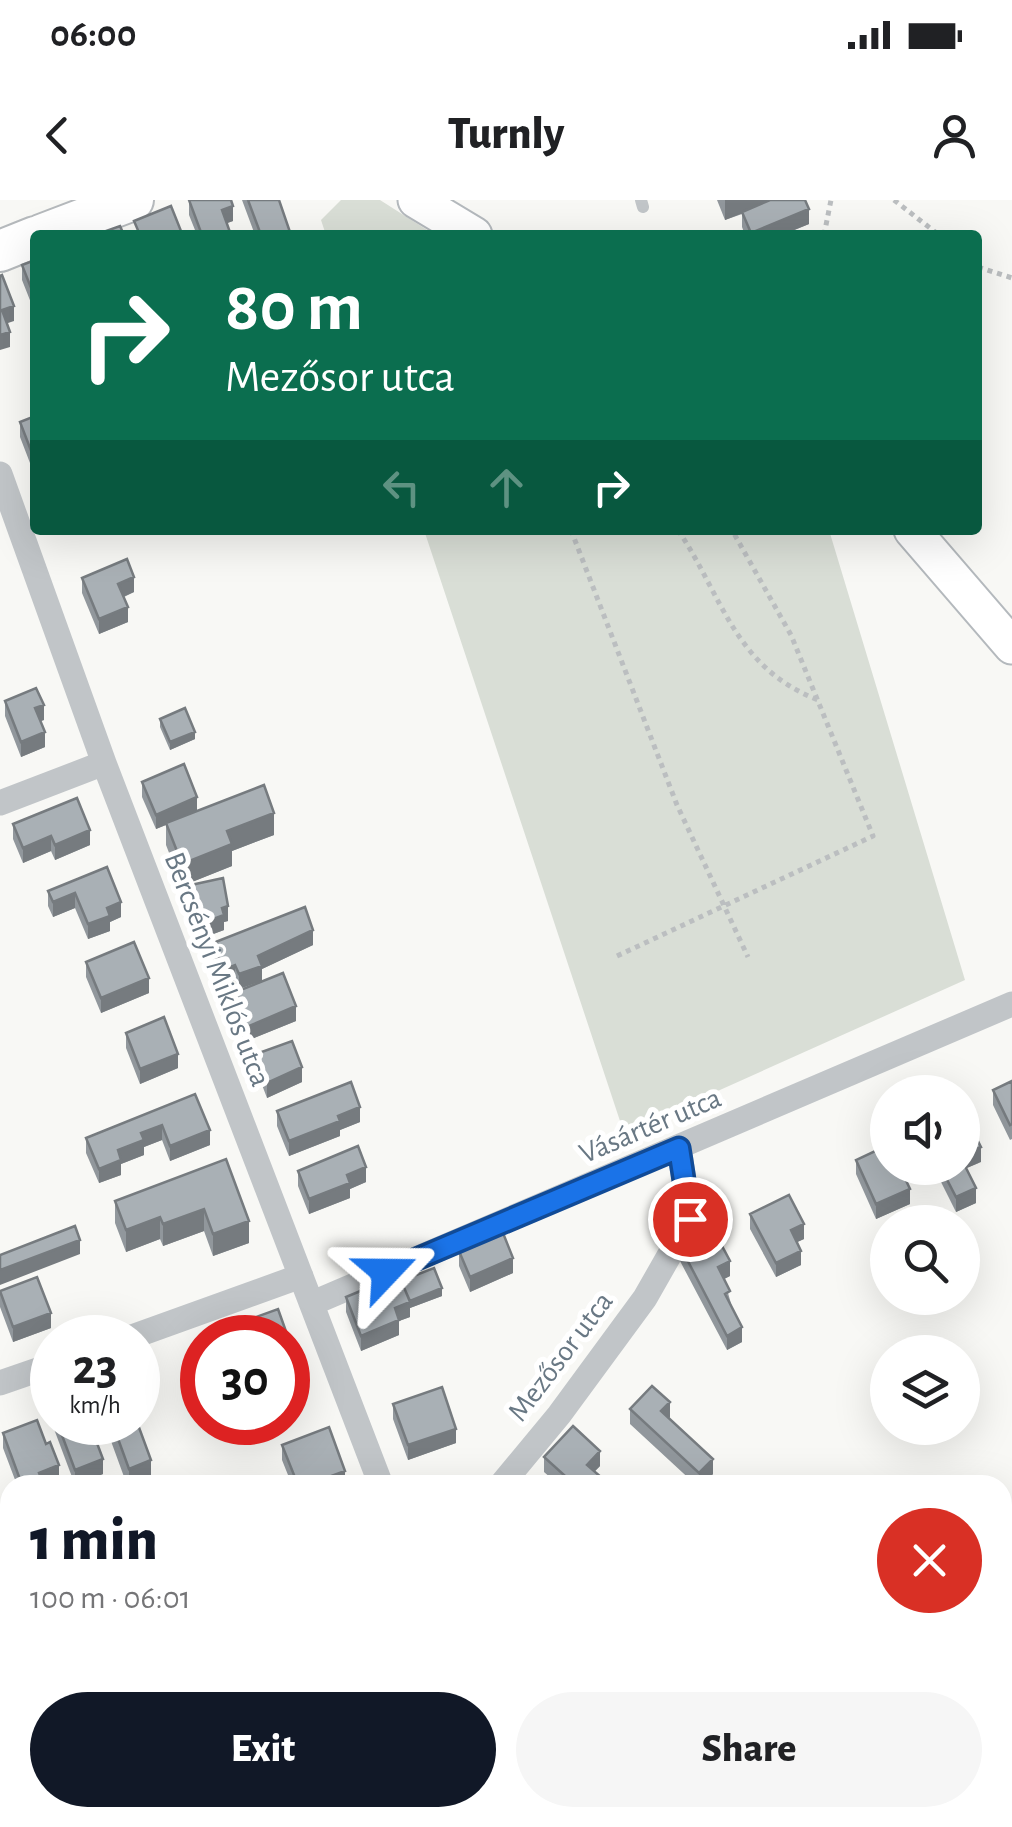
<!DOCTYPE html>
<html lang="en">
<head>
<meta charset="utf-8">
<style>
	:root { --surface:#fff; --page:#f6f6f6; --text:#202124; --muted:#757577; --accent:#111827 }
	body { margin:0; font-family:"Alegreya Sans",sans-serif; background:var(--page); color:var(--text); height:100vh; display:flex; flex-direction:column; font-size:38px; white-space:nowrap }
	* { box-sizing:border-box; margin:0 }
	p { font-size:32px; color:var(--muted) }
	.icon { flex:none; width:55px; height:55px; fill:none; stroke:currentColor; stroke-width:2; stroke-linecap:round; stroke-linejoin:round }
	.map { position:relative; flex:1; overflow:hidden }
	.side { position:absolute; left:0px; top:1275px; width:1012px; height:352px; display:flex; flex-direction:column; background:var(--surface); border-radius:30px 30px 0 0; box-shadow:0 10px 40px #0002 }
	.side>* { flex:none }
	.banner { position:absolute; left:30px; top:30px; width:952px; height:305px; border-radius:10px; box-shadow:0 10px 40px #0002; background:#0b6e4f; color:#fff; overflow:hidden }
	.fabs { position:absolute; left:870px; top:875px; display:grid; gap:20px }
	.fabs a { display:grid; place-items:center; width:110px; height:110px; border-radius:50%; background:var(--surface); box-shadow:0 10px 40px #0002; font-size:50px }
	.speed { position:absolute; left:30px; top:1115px; display:flex; gap:20px; font-size:50px; font-weight:700; text-align:center }
	.speed>* { display:grid; place-content:center; width:130px; height:130px; border-radius:50%; background:var(--surface); box-shadow:0 10px 40px #0002; line-height:1 }
	.speed small { font-size:25px; font-weight:400 }
	.speed .limit { border:15px solid #d22; background:#fff; color:#111 }
	.pin { position:absolute; display:grid; place-items:center; width:85px; height:85px; color:#fff; margin:-42px; border:5px solid #fff; border-radius:50%; box-shadow:0 2px 10px #0007 }
	.me { position:absolute; width:110px; margin:-55px; rotate:67deg; stroke-linejoin:round; filter:drop-shadow(0 0 8px #0008) }
	.turn { display:flex; align-items:center; gap:35px; height:210px; padding:0 30px; font-size:45px }
	.turn .icon { width:130px; height:130px; stroke-width:2.5 }
	.turn b { display:block; font-size:70px; line-height:85px }
	.lanes { display:flex; align-items:center; height:95px; padding:0 30px; background:#0003; justify-content:center; gap:50px; direction:ltr }
	.lanes .off { opacity:.35 }
	.round { display:grid; place-items:center; flex:none; width:105px; height:105px; border-radius:52px; background:var(--page) }
	.overview { display:flex; align-items:center; justify-content:space-between; height:170px; padding:0 30px }
	h1 { font-size:60px; font-weight:800; line-height:75px; color:var(--accent) }
	.cta { display:flex; gap:20px; margin-top:auto; padding:20px 30px }
	.cta a { flex:1; height:115px; border-radius:60px; background:var(--accent); color:#fff; font-size:40px; font-weight:800; line-height:115px; text-align:center }
	.cta a+a { background:var(--page); color:var(--text) }
	.status { display:flex; justify-content:space-between; align-items:center; height:70px; padding:0 50px; background:var(--surface); direction:ltr }
	.status svg { height:28px; fill:currentColor }
	header { display:flex; justify-content:space-between; align-items:center; height:130px; padding:0 30px; background:var(--surface); font-size:45px; font-weight:800 }
	.map>svg:first-child { display:block }
	.green { fill:#d9ded6 }
	.water { fill:#bbc5c9 }
	.lines { fill:none; stroke-linecap:round; stroke-linejoin:round }
	.secondary-casing { stroke:#b4b9bd; stroke-width:39 }
	.primary-casing { stroke:#b5b9bc; stroke-width:44 }
	.path { stroke:#bbbec0; stroke-width:5; stroke-dasharray:5 5; stroke-linecap:butt }
	.service { stroke:#c1c5c8; stroke-width:12 }
	.minor { stroke:#c1c5c8; stroke-width:25 }
	.secondary { stroke:#fff; stroke-width:35 }
	.primary { stroke:#fff; stroke-width:40 }
	.wall { fill:#91979c }
	.shaded-wall { fill:#767b7f }
	.building { fill:#a9b0b5; stroke:#767b7f; stroke-width:2.5 }
	.route-casing { stroke:#114b97; stroke-width:25 }
	.route { stroke:#1a73e8; stroke-width:18 }
	.labels { text-anchor:middle; stroke-width:10; stroke-linejoin:round; paint-order:stroke }
	.street-label { font-size:30px; fill:#697884; stroke:#fff }
</style>
</head>
<body>
<div class="status"><b>06:00</b><svg viewBox="0 0 49 12"><path d="M0 12V9h3v3zM5 12V6h3v6zM10 12V3h3v9zM15 12V0h3v12zM26 1h20v11H26zM47 4h2v5h-2z"/></svg></div>
<header><svg class="icon" aria-label="back" viewBox="0 0 24 24"><path d="M15 5l-7 7 7 7"/></svg>Turnly<svg class="icon" aria-label="person" viewBox="0 0 24 24"><circle cx="12" cy="8" r="4"/><path d="M4 21q1-7 8-7t8 7"/></svg></header>
<div class="map">
<svg width="1012" height="1627" viewBox="0 0 1012 1627">
	<rect width="100%" height="100%" fill="#f8f8f5"/>
	<path class="green" d="M341 0H380L435 35H326L321 20Z
		M424 330H829L965 780 624 933Z"/>
	<path class="water" d="M730 1618H847L851 1627H735Z"/>
	<g class="lines">
		<g class="secondary-casing">
			<path id="secondary" d="M416 0 474 35
				M912 330 1012 446"/>
		</g>
		<g class="primary-casing">
			<path id="primary" d="M41 35 133 0
				M0 51 35 37"/>
		</g>
		<path class="path" d="M894 0 939 35
			M824 35 831 0
			M978 67 1012 78
			M571 330 677 605 748 757
			M678 330C723 397 734 467 818 500
			M617 756 873 636 791 435 732 330"/>
		<path class="service" d="M641 0 643 7"/>
		<path class="minor" d="M0 274 104 563 381 1285
			M0 603 104 563
			M313 1103 1012 804
			M129 1138 301 1076
			M0 1183 52 1165
			M501 1285 559 1215 645 1098 690 1019 679 948
			M156 1627 166 1618"/>
		<use href="#secondary" class="secondary"/>
		<use href="#primary" class="primary"/>
	</g>
	<path class="wall" d="M189 0 233 21 227 23 231 35H197L189 15Z
		M242 0H279L291 35H255Z
		M717 0H805L809 24 782 35H745L742 27V14L725 20Z
		M35 60V113L22 80V65Z
		M35 216V276L20 237V222Z
		M82 378 134 392 124 397 128 422 99 434 82 393Z
		M5 501 44 520 40 521 45 547 21 557 5 516Z
		M160 519 195 539 170 550 160 527Z
		M142 582 197 611 274 635 232 651V666L182 686 166 645V625L156 629 142 597Z
		M13 624 90 645 55 660 51 651 23 663 13 639Z
		M107 667 121 717 110 722V731L88 739 75 708 53 717 48 706V691Z
		M191 685 228 721 224 722V730L208 736 205 729 201 730 191 699Z
		M213 743 313 745 262 769V781L239 789 235 780 223 785 213 758Z
		M86 762 149 793 101 813 86 777Z
		M228 795 296 821 242 843 228 810Z
		M126 833 178 868 140 884 126 848Z
		M256 854 302 882 267 898 256 869Z
		M1012 881V939L1010 940 993 905V890Z
		M195 894 210 945 170 961 162 940 144 947V955L121 964V975L99 983 86 953V938Z
		M277 911 360 922 340 930V936L289 956 277 926Z
		M226 959 249 1043 213 1056 204 1031 163 1046 160 1039 126 1052 115 1023V1001Z
		M856 960 910 1004 876 1019 856 974Z
		M981 962 966 968 976 1003 956 1012 934 968H962Z
		M298 971 366 982 350 989V998L309 1014 298 986Z
		M750 1014 804 1039 797 1042 801 1065 776 1077 750 1029Z
		M680 1046 730 1076 724 1079 742 1142 727 1150 680 1061Z
		M459 1051 513 1073 470 1092 459 1066Z
		M401 1082 442 1096 410 1108V1117L399 1121V1135L361 1151 346 1112V1097Z
		M0 1091 51 1128 13 1142 0 1107Z
		M393 1204 456 1243 408 1260 393 1219Z
		M630 1209 670 1217 669 1218 713 1274 702 1285H696L630 1224Z
		M54 1222H89L103 1274 75 1285 54 1229Z
		M104 1222H137L151 1282 144 1285H127Z
		M3 1233 59 1280 47 1285H17L3 1248Z
		M282 1245 345 1285H292L282 1260Z
		M544 1257 600 1266 595 1271 610 1285H559L544 1272Z
		M1012 1491V1540L1002 1524V1496Z
		M45 1618H91V1623L94 1627H48L45 1622Z"/>
	<path class="shaded-wall" d="M725 0H776L725 20Z
		M233 6V21L222 25V10Z
		M809 9V24L782 35H751V33Z
		M14 106V121L2 125V110Z
		M10 132V147L0 150V135Z
		M134 377V392L118 399V384Z
		M128 407V422L99 434V419Z
		M44 505V520L35 523V508Z
		M45 532V547L21 557V542Z
		M195 532V539L170 550V542Z
		M197 597V612L156 629V615Z
		M274 613V635L232 651V666L182 686V664L227 631Z
		M90 630V645L55 660V645Z
		M51 636V651L23 663V648Z
		M75 693V708L53 717V702Z
		M121 702V717L110 722V731L88 739V724L107 708Z
		M228 706V721L224 722V730L208 736V721L222 708Z
		M205 714V729L201 730V715Z
		M313 730V745L262 769V781L239 789V774L258 756Z
		M235 765V780L223 785V770Z
		M149 778V793L101 813V798Z
		M296 806V821L242 843V829Z
		M178 854V868L140 884V869Z
		M302 867V882L267 898V883Z
		M360 907V922L340 930V936L289 956V941L338 916Z
		M162 925V940L144 947V955L121 964V975L99 983V969L118 950 141 933Z
		M210 930V945L170 961V946Z
		M981 947V962L960 971 962 968V955Z
		M366 967V982L350 989V998L309 1014V999L347 975Z
		M976 988V1003L956 1012V997Z
		M910 989V1004L876 1019V1004Z
		M204 1009V1031L163 1046V1024Z
		M160 1017V1039L126 1052V1030Z
		M249 1021V1043L213 1056V1034Z
		M804 1024V1039L791 1045V1030Z
		M80 1040V1054L0 1085V1070Z
		M801 1051V1065L776 1077V1063Z
		M513 1058V1073L470 1092V1077Z
		M730 1061V1076L718 1082V1067Z
		M442 1088V1096L410 1108V1117L399 1121V1135L361 1151V1136L395 1108Z
		M51 1113V1128L13 1142V1127Z
		M742 1127V1142L727 1150V1136Z
		M145 1195V1217L138 1220V1198Z
		M670 1202V1217L661 1226V1211Z
		M456 1229V1243L408 1260V1245Z
		M600 1251V1266L587 1279V1265Z
		M103 1259V1274L75 1285V1270Z
		M713 1259V1274L702 1285H699V1273Z
		M151 1260V1282L144 1285H129V1269Z
		M59 1265V1280L47 1285H39V1273Z
		M345 1271V1285H307Z"/>
	<path class="building" d="M189 0H231L233 6 222 10 231 35H202Z
		M248 0H279L291 35H261Z
		M770 0H805L809 9 751 33 742 12Z
		M171 6 181 31 172 35H140L134 21Z
		M120 26 124 35H95Z
		M35 60V98L22 65Z
		M2 75 14 106 2 110 10 132 0 135V76Z
		M35 216V261L20 222Z
		M127 359 134 377 118 384 128 407 99 419 82 378Z
		M36 488 44 505 35 508 45 532 21 542 5 501Z
		M185 508 195 532 170 542 160 519Z
		M184 564 197 597 156 615 142 582Z
		M264 585 274 613 227 631 232 644 182 664 166 623Z
		M77 598 90 630 55 645 51 636 23 648 13 624Z
		M107 667 121 702 107 708 110 716 88 724 75 693 53 702 48 691Z
		M223 678 228 706 222 708 224 715 208 721 205 714 201 715 191 685Z
		M305 707 313 730 258 756 262 766 239 774 235 765 223 770 213 743Z
		M134 742 149 778 101 798 86 762Z
		M283 773 296 806 242 829 228 795Z
		M164 817 178 854 140 869 126 833Z
		M292 841 302 867 267 883 256 854Z
		M1012 881V924L1010 925 993 890Z
		M351 882 360 907 338 916 340 921 289 941 277 911Z
		M195 894 210 930 170 946 162 925 141 933 144 940 118 950 121 960 99 969 86 938Z
		M962 909 981 947 962 955Z
		M888 945V968H900L910 989 876 1004 856 960Z
		M358 946 366 967 347 975 350 983 309 999 298 971Z
		M226 959 249 1021 213 1034 204 1009 163 1024 160 1017 126 1030 115 1001Z
		M962 960 976 988 956 997 941 968H962Z
		M789 995 804 1024 791 1030 801 1051 776 1063 750 1014Z
		M75 1026 80 1040 0 1070V1055Z
		M713 1029 730 1061 718 1067 730 1091 725 1094 742 1127 727 1136 680 1046Z
		M503 1033 513 1058 470 1077 459 1051Z
		M434 1068 442 1088 410 1101 401 1081Z
		M399 1075 410 1102 395 1108 399 1120 361 1136 346 1097Z
		M37 1077 51 1113 13 1127 0 1091Z
		M278 1109 288 1137 242 1138 237 1124Z
		M138 1176 145 1195 138 1198Z
		M652 1186 670 1202 661 1211 713 1259 699 1273 630 1209Z
		M442 1187 456 1229 408 1245 393 1204Z
		M37 1220 46 1244 50 1242 59 1265 39 1273 44 1285H22L3 1233Z
		M57 1222H89L103 1259 75 1270Z
		M112 1222H137L151 1260 129 1269Z
		M573 1226 600 1251 587 1265 610 1285H575L544 1257Z
		M329 1227 345 1271 307 1285H298L282 1245Z
		M108 1278 111 1285H89Z
		M1012 1491V1525L1002 1509V1496Z
		M52 1618H88L94 1627H58Z"/>
	<g class="lines">
		<g class="route-casing">
			<path id="route" d="M386 1072 679 948 690 1019"/>
		</g>
		<use href="#route" class="route"/>
	</g>
	<g class="labels">
		<g class="street-label">
			<text transform="translate(218 769) rotate(69)" y="10">Bercsényi Miklós utca</text>
			<text transform="translate(650 925) rotate(-23)" y="10">Vásártér utca</text>
			<text transform="translate(560 1156) rotate(-53)" y="10">Mezősor utca</text>
		</g>
	</g>
</svg>
<div class="fabs">
<a><svg class="icon" aria-label="sound" viewBox="0 0 24 24"><path d="M4 9h4l5-4v14l-5-4H4zM17 9q2 3 0 6"/></svg></a>
<a><svg class="icon" aria-label="search" viewBox="0 0 24 24"><circle cx="10" cy="10" r="6"/><path d="M15 15l6 6"/></svg></a>
<a><svg class="icon" aria-label="layers" viewBox="0 0 24 24"><path d="M12 4l9 5-9 5-9-5zM3 14l9 5 9-5"/></svg></a>
</div>
<div class="speed"><div>23<small>km/h</small></div><div class="limit">30</div></div>
<div class="pin" style="left:690px;top:1019px;background:#d93025"><svg class="icon" aria-label="arrive" viewBox="0 0 24 24"><path d="M6 21V4h12l-3 4 3 4H6"/></svg></div>
<svg class="me" style="left:386px;top:1072px" viewBox="-20 -20 40 40"><path d="M0-17L14 15 0 8-14 15z" fill="#1a73e8" stroke="#fff" stroke-width="4"/></svg>
<div class="banner">
<div class="turn"><svg class="icon" aria-label="right" viewBox="0 0 24 24"><path d="M7 20v-9h11M14 6l5 5-5 5"/></svg><div><b>80 m</b>Mezősor utca</div></div>
<div class="lanes"><svg class="icon off" aria-label="left" viewBox="0 0 24 24"><path d="M17 20v-9H6M10 6l-5 5 5 5"/></svg><svg class="icon off" aria-label="ahead" viewBox="0 0 24 24"><path d="M12 20V5M6 11l6-6 6 6"/></svg><svg class="icon" aria-label="right" viewBox="0 0 24 24"><path d="M7 20v-9h11M14 6l5 5-5 5"/></svg></div>
</div>
<section class="side">
<div class="overview"><div><h1>1 min</h1><p>100 m · 06:01</p></div><a class="round" style="background:#d93025;color:#fff"><svg class="icon" aria-label="close" viewBox="0 0 24 24"><path d="M6 6l12 12M18 6L6 18"/></svg></a></div>
<div class="cta"><a>Exit</a><a>Share</a></div>
</section>
</div>
</body>
</html>
